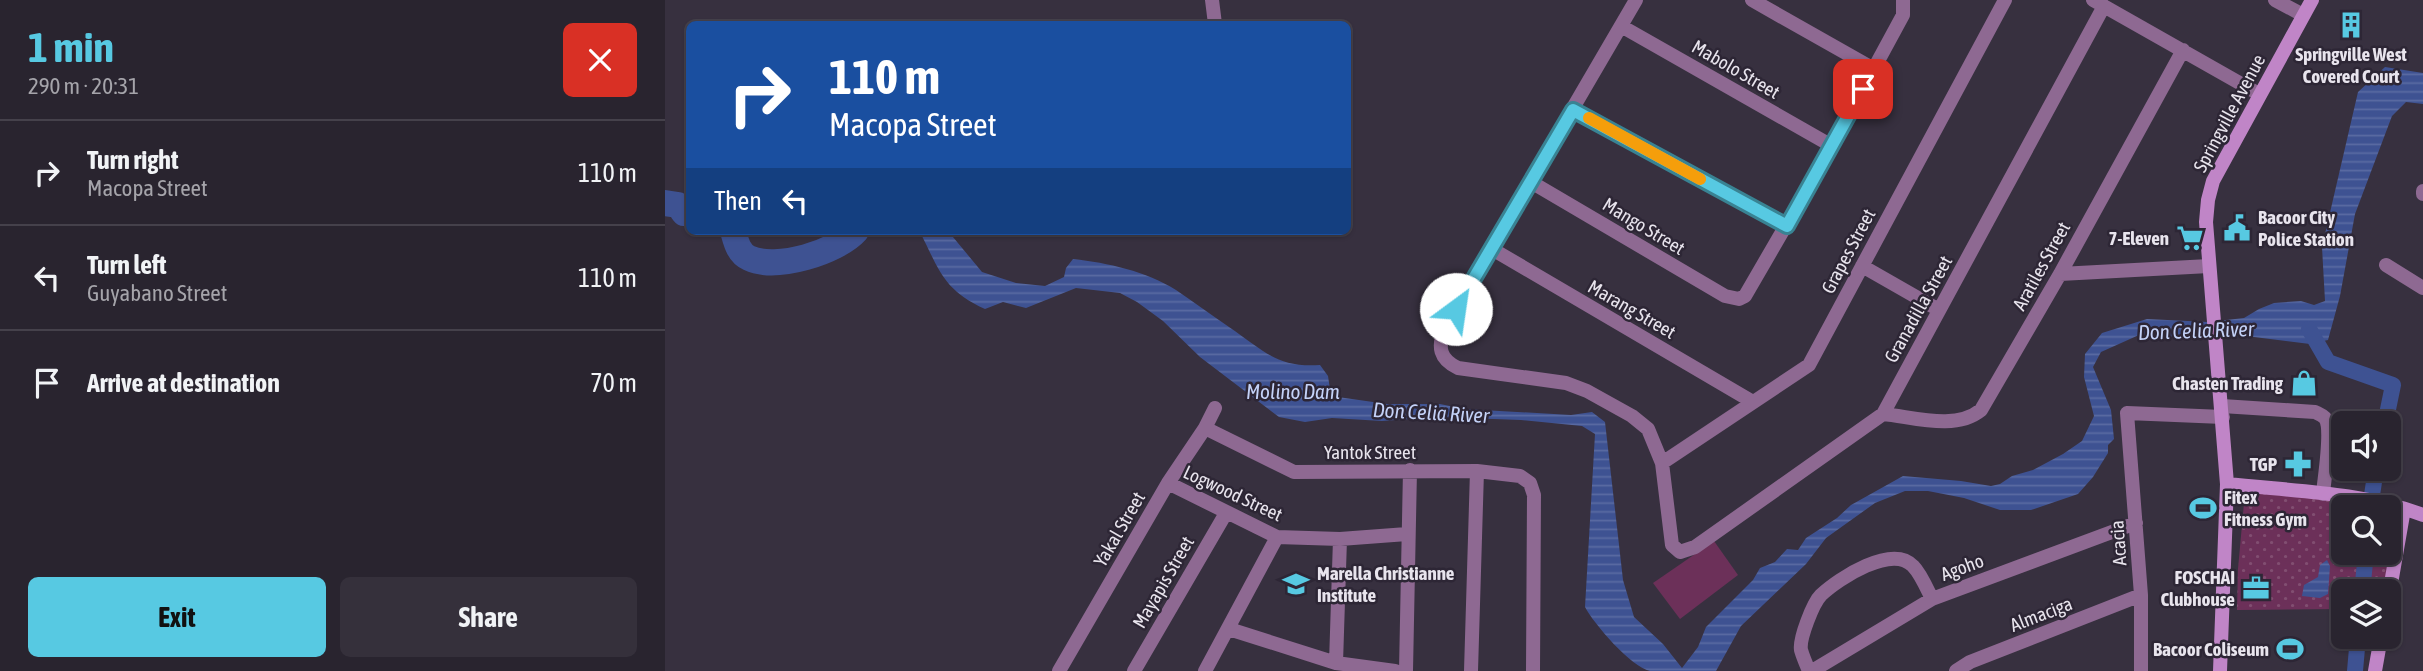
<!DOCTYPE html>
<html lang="en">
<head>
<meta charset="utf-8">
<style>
	:root { --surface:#29242f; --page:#35303b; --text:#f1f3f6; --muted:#a5a4aa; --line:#45414b; --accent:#57c9e2 }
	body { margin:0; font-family:"Asap Condensed",sans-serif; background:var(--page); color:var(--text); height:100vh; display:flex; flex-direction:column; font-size:26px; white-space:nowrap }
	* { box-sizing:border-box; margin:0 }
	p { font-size:23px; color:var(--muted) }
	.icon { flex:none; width:38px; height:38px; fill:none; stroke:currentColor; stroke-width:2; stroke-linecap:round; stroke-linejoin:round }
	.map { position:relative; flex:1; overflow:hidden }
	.side { display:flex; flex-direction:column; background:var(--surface); width:665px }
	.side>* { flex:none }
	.guide { position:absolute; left:21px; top:21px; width:665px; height:214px; border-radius:10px; box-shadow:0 2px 5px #0004,0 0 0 2px var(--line); background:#1a4fa0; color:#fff; overflow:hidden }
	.fabs { position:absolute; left:1666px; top:411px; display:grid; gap:14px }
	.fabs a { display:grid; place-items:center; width:70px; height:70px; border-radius:10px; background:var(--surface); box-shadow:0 2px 5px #0004,0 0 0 2px var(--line); font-size:35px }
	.pin { position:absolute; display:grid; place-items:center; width:60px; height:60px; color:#fff; margin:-30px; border-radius:14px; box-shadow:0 4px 10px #0006 }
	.me { position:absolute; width:77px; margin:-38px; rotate:31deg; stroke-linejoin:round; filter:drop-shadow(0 0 5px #0008) }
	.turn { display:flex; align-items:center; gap:24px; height:147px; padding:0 28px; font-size:32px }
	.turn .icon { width:91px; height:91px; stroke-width:2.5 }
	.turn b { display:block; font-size:49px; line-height:60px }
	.then { display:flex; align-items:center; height:66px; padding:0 28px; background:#0003; gap:14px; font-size:26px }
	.round { display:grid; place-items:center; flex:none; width:74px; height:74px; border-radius:10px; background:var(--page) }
	.headline { display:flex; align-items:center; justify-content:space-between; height:119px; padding:0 28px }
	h1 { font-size:42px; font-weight:700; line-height:52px; color:var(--accent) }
	.button { display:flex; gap:14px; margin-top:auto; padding:14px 28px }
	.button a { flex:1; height:80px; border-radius:10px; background:var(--accent); color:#111; font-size:28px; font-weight:700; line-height:80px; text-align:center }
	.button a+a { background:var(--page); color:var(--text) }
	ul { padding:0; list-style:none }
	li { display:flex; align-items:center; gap:21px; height:105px; padding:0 28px; border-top:2px solid var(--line) }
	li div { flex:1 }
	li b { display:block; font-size:26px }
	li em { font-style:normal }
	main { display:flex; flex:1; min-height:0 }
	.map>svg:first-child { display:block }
	.park { fill:url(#park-dots) }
	.garden { fill:#6c3059 }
	.water { fill:url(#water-rules) }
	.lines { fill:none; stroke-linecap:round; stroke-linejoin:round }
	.canal { stroke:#3e5292; stroke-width:16 }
	.river { stroke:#3e5292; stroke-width:26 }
	.street { stroke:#8e6992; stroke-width:14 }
	.secondary { stroke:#c085c7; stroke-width:14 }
	.route-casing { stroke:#398393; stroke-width:18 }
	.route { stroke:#57c9e2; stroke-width:12 }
	.slow { stroke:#f59e0b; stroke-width:12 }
	.labels { text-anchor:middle; stroke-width:5; stroke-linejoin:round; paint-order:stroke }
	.poi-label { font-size:19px; font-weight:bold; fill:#e8e4ed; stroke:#2d2635; text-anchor:end }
	.street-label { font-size:19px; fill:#e8e4ed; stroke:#2d2635 }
	.water-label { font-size:21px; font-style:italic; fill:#c4d2f8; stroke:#2d2635 }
</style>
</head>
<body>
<main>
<section class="side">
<div class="headline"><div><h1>1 min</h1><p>290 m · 20:31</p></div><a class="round" style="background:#d93025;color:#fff"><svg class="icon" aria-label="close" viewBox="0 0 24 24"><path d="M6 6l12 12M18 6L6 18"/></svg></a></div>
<ul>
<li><svg class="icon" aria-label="right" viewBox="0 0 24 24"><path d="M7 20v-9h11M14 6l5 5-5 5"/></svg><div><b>Turn right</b><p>Macopa Street</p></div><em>110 m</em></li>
<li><svg class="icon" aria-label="left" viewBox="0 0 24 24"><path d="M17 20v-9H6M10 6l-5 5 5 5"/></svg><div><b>Turn left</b><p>Guyabano Street</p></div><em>110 m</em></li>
<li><svg class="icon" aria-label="arrive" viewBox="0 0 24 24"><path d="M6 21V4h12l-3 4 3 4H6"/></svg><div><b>Arrive at destination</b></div><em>70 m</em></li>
</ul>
<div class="button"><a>Exit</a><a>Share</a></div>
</section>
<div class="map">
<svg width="1758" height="671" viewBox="0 0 1758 671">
	<defs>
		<pattern id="park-dots" width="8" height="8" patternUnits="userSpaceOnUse" patternTransform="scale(1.75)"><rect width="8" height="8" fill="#6c3059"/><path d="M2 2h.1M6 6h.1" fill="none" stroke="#814e71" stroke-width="1.8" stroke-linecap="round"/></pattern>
		<pattern id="water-rules" width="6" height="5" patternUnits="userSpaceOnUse" patternTransform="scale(1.75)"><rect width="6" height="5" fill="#3e5292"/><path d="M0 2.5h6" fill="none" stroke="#5a6ba2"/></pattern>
	</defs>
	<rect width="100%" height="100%" fill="#37303f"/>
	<path class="park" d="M1580 492 1682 499 1713 507 1678 508V553H1724V510L1730 512 1720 591 1678 592V609L1572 610 1573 569Z"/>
	<path class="garden" d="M1049 541 1073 575 1015 619 988 583Z"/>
	<path class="water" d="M1720 67 1758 73V104L1741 102 1727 116 1690 214 1675 296 1663 340 1645 344 1581 336 1550 340 1474 335 1436 352 1428 367 1446 410 1449 439 1443 445V453L1428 477 1413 494 1366 510H1335L1299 498 1263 491H1240L1210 503 1161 538 1141 564 1076 626 1051 671C1033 671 1002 671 985 671 966 667 929 624 920 607L930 434 917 426 856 420 772 417 717 421 667 418 640 422 614 417 535 357 498 321 472 302 455 293 411 288 361 308 338 302 320 309C279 290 275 272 256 234L252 231H283L317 272 351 283 380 286 399 277 401 268 408 259C443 263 481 271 511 290 529 302 546 315 564 327 597 349 611 368 655 365L663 376 666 396 722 404H775L799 409 906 415 927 412 940 422 958 580 969 617 998 644 1017 668 1033 647 1041 627 1088 580 1095 568 1110 562 1122 549 1133 550 1141 538 1172 518 1186 505 1238 476 1296 481 1326 486 1335 484 1347 476 1368 470 1398 454 1417 441 1429 416 1419 377 1420 354 1437 333 1482 319 1543 322 1579 318 1594 309 1609 303 1636 301 1649 305 1660 301 1657 247 1693 92Z
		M1662 560 1665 566 1663 594 1655 598 1637 596 1639 585 1653 577 1655 565Z"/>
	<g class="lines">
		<path class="canal" d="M1644 329 1663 362 1728 385 1720 424
			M1705 508 1711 469
			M1697 592 1701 553
			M1690 671 1693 637"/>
		<path class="river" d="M0 203 13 205 19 213 24 212
			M68 231C71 241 73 253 84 258 111 271 172 252 191 231"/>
		<path class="street" d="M547 0 550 24
			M971 0 779 329C773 347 774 359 793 368L901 383 922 391 967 416 983 429 997 463 1007 545 1015 552 1030 547 1218 414 1439 6
			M1087 0 1209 69
			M1428 0 1594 94
			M1610 0 1638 15
			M956 26 1167 146
			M908 109 1122 226
			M866 182 1060 296 1074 299 1080 296 1167 146 1238 15V0
			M1758 191V194
			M827 249 1088 402
			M1721 265 1758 288
			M1197 266 1274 310
			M1395 274 1544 266
			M1557 406 1650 412C1654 414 1657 415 1660 418 1668 429 1659 479 1658 494
			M1218 414C1249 417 1290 431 1316 410L1395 274 1518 50
			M540 428 629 472 812 471 855 476 865 483 869 495 868 671
			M997 463 1144 365 1340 0
			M503 483 612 537 675 539 742 534
			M564 629 671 663 730 671
			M671 663 675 539
			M394 671 503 483 540 428 550 408
			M469 671 561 513
			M540 671 612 537
			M741 671 745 470
			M806 671 812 471
			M1144 671C1141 664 1138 657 1136 650 1134 639 1148 603 1156 595 1174 578 1227 544 1248 566 1256 574 1262 589 1267 599
			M1147 671 1267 599 1471 523
			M1291 671 1305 662 1476 595
			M1476 671V595L1462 413 1558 417"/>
		<path class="secondary" d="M1562 484C1627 491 1697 492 1758 515
			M1724 595 1739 509
			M1555 671 1562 484 1541 222 1543 200 1548 181 1647 0
			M1710 671 1716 637"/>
	</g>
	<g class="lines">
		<g class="route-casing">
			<path id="route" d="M791 309 908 110 1122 226 1198 89"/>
		</g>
		<use href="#route" class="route"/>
		<path class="slow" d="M924 118 1035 179"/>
	</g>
	<defs>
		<g id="building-bare" transform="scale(2.1)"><path d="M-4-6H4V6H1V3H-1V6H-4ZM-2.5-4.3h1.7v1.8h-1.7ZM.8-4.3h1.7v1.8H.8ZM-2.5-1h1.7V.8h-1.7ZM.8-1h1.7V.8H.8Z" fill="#57c9e2" stroke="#2d2635" stroke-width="2.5" paint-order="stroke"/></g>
		<g id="civic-bare" transform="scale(2.1)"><path d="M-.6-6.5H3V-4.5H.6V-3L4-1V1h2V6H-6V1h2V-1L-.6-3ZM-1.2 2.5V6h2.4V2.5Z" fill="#57c9e2" stroke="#2d2635" stroke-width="2.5" paint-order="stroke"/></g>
		<g id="supermarket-bare" transform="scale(2.1)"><path d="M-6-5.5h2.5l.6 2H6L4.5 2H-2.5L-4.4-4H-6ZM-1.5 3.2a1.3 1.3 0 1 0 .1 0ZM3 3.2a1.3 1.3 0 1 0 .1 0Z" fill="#57c9e2" stroke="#2d2635" stroke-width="2.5" paint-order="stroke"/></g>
		<g id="shop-bare" transform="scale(2.1)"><path d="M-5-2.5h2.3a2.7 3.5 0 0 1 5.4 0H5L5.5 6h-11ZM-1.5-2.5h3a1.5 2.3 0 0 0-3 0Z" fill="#57c9e2" stroke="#2d2635" stroke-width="2.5" paint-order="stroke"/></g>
		<g id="pharmacy-bare" transform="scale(2.1)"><path d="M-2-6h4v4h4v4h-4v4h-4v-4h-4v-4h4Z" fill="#57c9e2" stroke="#2d2635" stroke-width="2.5" paint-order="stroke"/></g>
		<g id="stadium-bare" transform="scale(2.1)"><path d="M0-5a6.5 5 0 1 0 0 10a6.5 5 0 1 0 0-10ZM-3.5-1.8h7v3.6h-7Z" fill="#57c9e2" stroke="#2d2635" stroke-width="2.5" paint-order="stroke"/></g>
		<g id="school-bare" transform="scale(2.1)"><path d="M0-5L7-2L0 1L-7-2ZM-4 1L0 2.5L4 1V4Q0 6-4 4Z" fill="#57c9e2" stroke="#2d2635" stroke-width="2.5" paint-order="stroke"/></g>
		<g id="office-bare" transform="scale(2.1)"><path d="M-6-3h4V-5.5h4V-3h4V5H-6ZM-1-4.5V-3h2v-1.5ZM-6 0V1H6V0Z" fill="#57c9e2" stroke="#2d2635" stroke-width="2.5" paint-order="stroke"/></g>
	</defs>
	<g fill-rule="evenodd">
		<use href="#building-bare" x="1686" y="25"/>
		<use href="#civic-bare" x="1572" y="228"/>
		<use href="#supermarket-bare" x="1525" y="238"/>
		<use href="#shop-bare" x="1639" y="383"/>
		<use href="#pharmacy-bare" x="1633" y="464"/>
		<use href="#stadium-bare" x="1538" y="508"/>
		<use href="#school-bare" x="631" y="584"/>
		<use href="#office-bare" x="1591" y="588"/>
		<use href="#stadium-bare" x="1625" y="649"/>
	</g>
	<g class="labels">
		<g class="poi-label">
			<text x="1686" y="61" text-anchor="middle">Springville West<tspan x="1686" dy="22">Covered Court</tspan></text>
			<text x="1593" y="224" text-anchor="start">Bacoor City<tspan x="1593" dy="22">Police Station</tspan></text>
			<text x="1504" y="245">7-Eleven</text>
			<text x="1618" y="390">Chasten Trading</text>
			<text x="1612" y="471">TGP</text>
			<text x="1559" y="504" text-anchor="start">Fitex<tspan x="1559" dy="22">Fitness Gym</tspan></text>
			<text x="652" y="580" text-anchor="start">Marella Christianne<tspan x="652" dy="22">Institute</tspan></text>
			<text x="1570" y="584">FOSCHAI<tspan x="1570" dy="22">Clubhouse</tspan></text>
			<text x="1604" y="656">Bacoor Coliseum</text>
		</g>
		<g class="street-label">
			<text transform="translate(1071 69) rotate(30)" y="7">Mabolo Street</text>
			<text transform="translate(1564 113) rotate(-62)" y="7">Springville Avenue</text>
			<text transform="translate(979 226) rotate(31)" y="7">Mango Street</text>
			<text transform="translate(1183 251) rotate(-62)" y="7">Grapes Street</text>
			<text transform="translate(1376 266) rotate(-61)" y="7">Aratiles Street</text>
			<text transform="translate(967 309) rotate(30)" y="7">Marang Street</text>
			<text transform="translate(1253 309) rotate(-61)" y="7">Granadilla Street</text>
			<text x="705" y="459">Yantok Street</text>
			<text transform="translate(568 493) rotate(25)" y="7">Logwood Street</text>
			<text transform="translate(454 529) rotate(-60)" y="7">Yakal Street</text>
			<text transform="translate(1453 543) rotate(-94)" y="7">Acacia</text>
			<text transform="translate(1297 567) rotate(-20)" y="7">Agoho</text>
			<text transform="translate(498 582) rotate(-60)" y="7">Mayapis Street</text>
			<text transform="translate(1376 614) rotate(-21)" y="7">Almaciga</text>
		</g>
		<g class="water-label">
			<text transform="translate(1531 331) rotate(-2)" y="7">Don Celia River</text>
			<text x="628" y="399">Molino Dam</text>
			<text transform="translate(766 413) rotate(3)" y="7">Don Celia River</text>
		</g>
	</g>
</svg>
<div class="fabs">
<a><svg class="icon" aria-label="sound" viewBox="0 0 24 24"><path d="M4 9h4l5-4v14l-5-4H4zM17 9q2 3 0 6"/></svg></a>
<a><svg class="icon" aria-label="search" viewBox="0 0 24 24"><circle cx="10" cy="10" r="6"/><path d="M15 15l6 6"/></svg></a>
<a><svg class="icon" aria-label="layers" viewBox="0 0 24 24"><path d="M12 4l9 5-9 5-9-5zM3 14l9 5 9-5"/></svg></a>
</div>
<div class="pin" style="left:1198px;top:89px;background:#d93025"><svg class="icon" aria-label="arrive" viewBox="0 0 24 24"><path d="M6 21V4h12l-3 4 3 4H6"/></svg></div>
<svg class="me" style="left:791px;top:309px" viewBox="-20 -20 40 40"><circle r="19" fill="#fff"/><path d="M0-13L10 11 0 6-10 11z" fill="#57c9e2"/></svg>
<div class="guide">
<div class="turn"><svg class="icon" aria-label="right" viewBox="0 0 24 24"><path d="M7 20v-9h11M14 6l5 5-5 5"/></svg><div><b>110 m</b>Macopa Street</div></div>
<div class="then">Then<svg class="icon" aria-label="left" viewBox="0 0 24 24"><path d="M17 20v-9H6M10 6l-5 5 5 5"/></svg></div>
</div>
</div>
</main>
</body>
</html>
